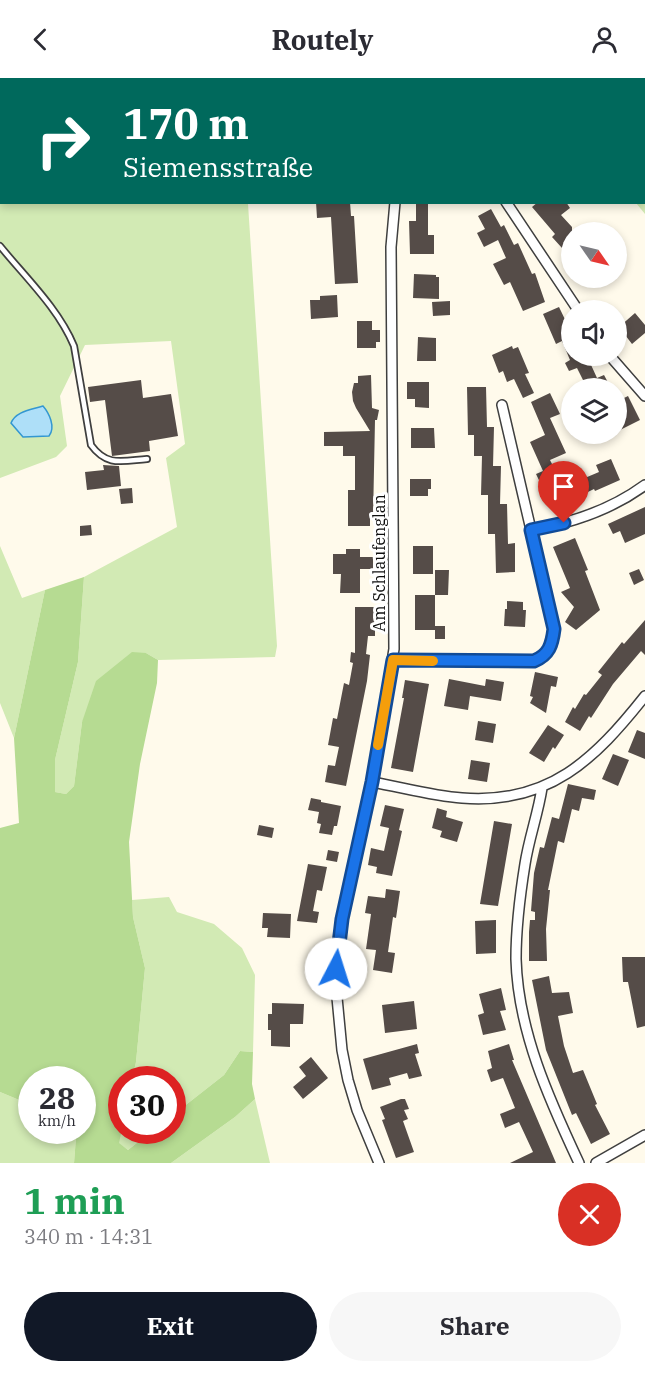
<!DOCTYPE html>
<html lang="en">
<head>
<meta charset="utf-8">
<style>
	:root { --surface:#fff; --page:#f7f7f7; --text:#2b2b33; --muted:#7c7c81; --accent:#111827 }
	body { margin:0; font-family:"IBM Plex Serif",serif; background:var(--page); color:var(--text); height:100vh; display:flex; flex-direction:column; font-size:22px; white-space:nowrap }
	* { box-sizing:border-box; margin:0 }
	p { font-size:20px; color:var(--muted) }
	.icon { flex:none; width:33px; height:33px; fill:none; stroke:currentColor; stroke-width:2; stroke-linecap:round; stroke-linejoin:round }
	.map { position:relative; height:1085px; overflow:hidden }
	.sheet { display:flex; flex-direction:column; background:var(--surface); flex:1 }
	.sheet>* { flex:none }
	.banner { position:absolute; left:0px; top:0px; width:645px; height:126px; box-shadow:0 3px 9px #0003; background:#00695c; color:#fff; overflow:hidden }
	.needle { width:39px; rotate:124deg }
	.fabs { position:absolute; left:561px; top:144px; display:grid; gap:12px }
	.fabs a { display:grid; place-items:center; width:66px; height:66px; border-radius:50%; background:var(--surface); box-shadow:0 3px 9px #0003; font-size:30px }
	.speed { position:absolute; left:18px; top:988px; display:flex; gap:12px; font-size:30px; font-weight:700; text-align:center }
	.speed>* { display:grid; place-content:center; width:78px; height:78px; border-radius:50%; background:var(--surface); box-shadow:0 3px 9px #0003; line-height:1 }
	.speed small { font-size:15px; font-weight:400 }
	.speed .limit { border:9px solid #d22; background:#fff; color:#111 }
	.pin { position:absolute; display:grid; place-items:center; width:51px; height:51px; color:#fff; margin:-62px -26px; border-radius:50% 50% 50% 0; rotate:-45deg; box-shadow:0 0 6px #0007 }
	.pin .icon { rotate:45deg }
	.me { position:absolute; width:66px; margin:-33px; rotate:5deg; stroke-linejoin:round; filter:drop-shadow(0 0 4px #0008) }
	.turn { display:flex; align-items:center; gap:21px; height:126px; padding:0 24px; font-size:27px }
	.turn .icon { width:78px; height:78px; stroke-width:2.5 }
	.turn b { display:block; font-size:42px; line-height:51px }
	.round { display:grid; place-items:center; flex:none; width:63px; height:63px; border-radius:32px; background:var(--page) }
	.overview { display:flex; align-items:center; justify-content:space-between; height:102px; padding:0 24px }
	h1 { font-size:36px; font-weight:700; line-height:45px; color:#1e9e55 }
	.primary-button { display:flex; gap:12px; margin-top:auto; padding:12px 24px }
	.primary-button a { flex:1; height:69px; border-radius:36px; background:var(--accent); color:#fff; font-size:24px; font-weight:700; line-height:69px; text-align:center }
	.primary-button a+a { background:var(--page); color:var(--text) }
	header { display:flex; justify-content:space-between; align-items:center; height:78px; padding:0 24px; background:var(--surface); font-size:27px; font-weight:700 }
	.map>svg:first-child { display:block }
	.green { fill:#d2eab4 }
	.forest { fill:#b6db92 }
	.water { fill:#aedff8; stroke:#3397d1; stroke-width:1.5 }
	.building { fill:#554c48 }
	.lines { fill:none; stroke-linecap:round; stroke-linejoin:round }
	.service-casing { stroke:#3f3f3f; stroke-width:8 }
	.minor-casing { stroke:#3f3f3f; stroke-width:12 }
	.service { stroke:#fff; stroke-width:4.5 }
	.minor { stroke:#fff; stroke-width:9 }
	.route-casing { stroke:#114b97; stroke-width:15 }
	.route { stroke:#1a73e8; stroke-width:10 }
	.slow { stroke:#f59e0b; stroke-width:10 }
	.labels { text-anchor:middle; stroke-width:6; stroke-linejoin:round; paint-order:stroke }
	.street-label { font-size:16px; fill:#0c0c0c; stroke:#fff }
</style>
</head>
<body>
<header><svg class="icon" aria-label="back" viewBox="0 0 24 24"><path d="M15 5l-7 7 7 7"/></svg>Routely<svg class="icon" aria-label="person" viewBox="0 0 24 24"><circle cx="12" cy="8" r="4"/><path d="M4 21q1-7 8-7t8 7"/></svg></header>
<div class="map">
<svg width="645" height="1085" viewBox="0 0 645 1085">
	<rect width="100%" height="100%" fill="#fffaeb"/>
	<path class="green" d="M0 0H174L2 2V124L248 126 277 568 275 579 158 582 146 575 82 644 74 708 66 716 55 714V682L78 584 84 499 177 449 166 380 185 366 171 263 85 267 60 318 67 368 56 379 0 400Z
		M527 0H645V136L636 125 644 124V2Z
		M0 468 22 520 45 512 14 660 0 625Z
		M169 819 177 834 214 846 242 870 255 897 253 974 240 973 224 997 173 1037 172 1002H132L136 984 145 890 133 839 132 822Z
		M0 1014 24 1024H31L32 1053H75L76 1059 74 1085H0Z
		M255 1021 270 1085H171L235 1039Z
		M121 1051 122 1053H152L128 1072 118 1065Z"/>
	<path class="forest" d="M84 499 78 584 55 682V714L66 716 74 708 82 644 96 603 132 574 146 575 158 582 157 605 140 686 129 764 133 839 145 890 136 984 132 1002H122V1051L119 1065 128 1072 152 1053H172L173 1037 224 997 240 973 253 974 252 1006 255 1021 235 1039 171 1085H74L76 1059 75 1053H82V1002H32L31 1024H24L0 1014V750L19 745 14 660 45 512Z"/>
	<path class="water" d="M43 328C49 335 56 349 49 358L23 359 11 345C16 333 31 332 43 328Z"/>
	<path class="building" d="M316 124H350L351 138H354L358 205 335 206 331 139 317 140Z
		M416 124H428V157H434V176H410L409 143H416Z
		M538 124H566L570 130 561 137 572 149V181L552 159 555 156 532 129Z
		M491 131 501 149 504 147 514 167 518 165 532 196 535 195 545 224 523 233 510 204 504 207 493 186 506 180 498 162 484 169 477 155 485 151 478 138Z
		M414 196 436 197V199H439V221L413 220Z
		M337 217 338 239 311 241 310 222H320V218Z
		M450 223V237L433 238 432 224Z
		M559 229 572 256V278H587L597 300 604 297 611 310H574L585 306 577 290 569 293 565 285 570 282 562 263 556 266 543 236Z
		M635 235 645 247V255L632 266 619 249Z
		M357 243H372V252H380V264H376V270H357Z
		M418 259 436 260V283H417Z
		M512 268 513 271 518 269 529 295 525 296 534 315 523 320 514 301 507 304 503 293 499 295 492 277Z
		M371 297 372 330 379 332 377 342H375L373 441H370V448H348V412H355V378H343V368H324V354L370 353 356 330 353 323 352 314 354 305H358V298Z
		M141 302 143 320 171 316 178 358 149 363 150 373 112 378 105 322 90 324 88 309Z
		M407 304H429V330L415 329V321H407Z
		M467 309H486L487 349H494L493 388H501L500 426H507L508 466 515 465V494L496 495 495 456H488V417H481L482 378H474V357H468Z
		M550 315 560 336 550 340 566 375 550 382 561 404 570 399 573 405 599 394 596 387 611 381 620 402 595 413 594 411 553 431 536 396 543 393 530 364 545 357 531 324Z
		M628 318 640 342 616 354V324Z
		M411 350H434L435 370H411Z
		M103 387 119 388 121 408 87 412 85 394 104 392Z
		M410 401H431V411H428V418H410Z
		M132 410 133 425 121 426 119 411Z
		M645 429V456L625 465 620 453 613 456 608 446Z
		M91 447 92 457 80 458V448Z
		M575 460 588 492 585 493 600 532 576 552 565 544 574 529 561 514 570 510 553 469Z
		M413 468H433V496H413Z
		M346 471H360V479H373V491H360V515H340L341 496H333V476H346Z
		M639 491 644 502 634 507 629 495Z
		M435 492H449L448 517H435Z
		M415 517H435V548H445V561H435V552H415Z
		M507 523 523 524V532H526L525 549 504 548 505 531H507Z
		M355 529H375V558H368L366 576 370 577 367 603 346 708 325 704 328 687 335 688 339 669 328 667 333 640 337 641 344 605 349 607 353 585 350 584 351 574 355 575Z
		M645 542V577L641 573 613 606 591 640 589 638 580 653 565 644 573 629 575 631 584 616 586 617 602 597 598 594 622 564 624 566Z
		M535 594 558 599 556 609 551 608 546 635 530 625 533 619 530 618Z
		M449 601 485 608 486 601 504 604 501 623 470 618 468 632 444 628Z
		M405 602 429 606 413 694 391 690 404 620H402Z
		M478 643 496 646 493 665 475 662Z
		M548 647 564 657 555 671 553 669 544 684 529 675Z
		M637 652 645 655V681L628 674Z
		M613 676 629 682 618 708 602 701Z
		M471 682 490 685 487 704 468 701Z
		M568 706 596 712 594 722 582 720 579 733 572 731 564 765 558 763 548 812H550L546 851 547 883H529V854L530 842H535V834L531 833 534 795 540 769 544 770 552 739 559 741Z
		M311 720 321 722V724L341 728 337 748H334L332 757 319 755 321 746 317 745 319 734 308 732Z
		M385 727 404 731 399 752 402 753 392 798 376 795 377 789 368 787 371 770 384 773 389 750 380 748Z
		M437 730 447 733 446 739 463 744 457 764 440 759 442 753 432 750Z
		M494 743 512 746 498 828 480 826Z
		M259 747 274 750 272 760 257 757Z
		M328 772 339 774 337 784 326 782Z
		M308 786 327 789 322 813 317 812 313 833 319 834 317 845 297 843Z
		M386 811 400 813 396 840 393 839 388 874 395 875 392 895 373 892 376 872 366 871 371 836 365 835 368 818 385 820Z
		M263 835 291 836 290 860 267 859 268 850H262Z
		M496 842V875L476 876 475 843Z
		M622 879H645V948L637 950 628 904H623Z
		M549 898 552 915 569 914 573 935 558 938 564 968 573 995 583 992 597 1026 595 1027 610 1056 591 1066 576 1035 572 1037 546 972 532 902Z
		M501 910 506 932 500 933 506 952 483 957 478 937 484 935 479 916Z
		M414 923 417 951 385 955 382 927Z
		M272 925 304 926 303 946H290V969L271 968V952H268V936H272Z
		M417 966 419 975 415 976 422 998 409 1001 407 995 389 1000 391 1007 372 1012 363 981Z
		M509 966 514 982H512L556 1085H510L533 1074 519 1044 505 1050 500 1036 515 1030 503 1000 491 1004 487 992 492 990 488 973Z
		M311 979 328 1000 303 1021 293 1009 306 998 299 989Z
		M401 1021H405L409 1031 404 1032 408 1041 403 1043 414 1074 396 1080 382 1042 385 1041 380 1029Z"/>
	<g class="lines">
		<g class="service-casing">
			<path id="service" d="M0 168C26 200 58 230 74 268L91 367C107 389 122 383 147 381"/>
		</g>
		<g class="minor-casing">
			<path id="minor" d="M410 2V0
				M506 124 578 232
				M610 278 645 318
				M531 452C572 445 611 432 645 407
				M393 582 535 583C549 577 553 566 554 551L502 327
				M372 704C401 709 432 718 462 720 549 727 595 681 645 618
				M542 710C538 736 529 760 525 786 520 817 516 850 516 881 518 953 549 1021 579 1085
				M379 1085 357 1032 348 1002 342 972 336 909 337 872 342 841 372 704 394 571 391 169 395 124
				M596 1085 645 1057"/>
		</g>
		<use href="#service" class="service"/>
		<use href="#minor" class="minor"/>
	</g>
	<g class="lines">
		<g class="route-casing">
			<path id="route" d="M336 891 342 841 372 704 393 582 534 583C549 577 552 567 554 551L531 452 564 445"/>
		</g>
		<use href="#route" class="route"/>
		<path class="slow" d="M378 667 393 582 433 583"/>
	</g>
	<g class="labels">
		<g class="street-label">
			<text transform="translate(379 485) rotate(-90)" y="6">Am Schlaufenglan</text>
		</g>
	</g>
</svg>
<div class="fabs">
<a><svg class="needle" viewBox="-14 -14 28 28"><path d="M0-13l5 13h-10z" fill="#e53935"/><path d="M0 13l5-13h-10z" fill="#7c7c81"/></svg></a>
<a><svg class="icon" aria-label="sound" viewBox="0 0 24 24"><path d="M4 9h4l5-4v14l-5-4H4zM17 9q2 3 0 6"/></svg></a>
<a><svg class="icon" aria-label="layers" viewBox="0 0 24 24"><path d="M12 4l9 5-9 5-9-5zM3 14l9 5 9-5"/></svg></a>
</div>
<div class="speed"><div>28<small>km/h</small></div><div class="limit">30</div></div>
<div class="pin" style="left:564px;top:445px;background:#d93025"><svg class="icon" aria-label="arrive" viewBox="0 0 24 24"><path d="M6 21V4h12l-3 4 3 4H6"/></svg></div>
<svg class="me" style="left:336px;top:891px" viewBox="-20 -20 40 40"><circle r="19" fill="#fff"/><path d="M0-13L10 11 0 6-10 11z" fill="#1a73e8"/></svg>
<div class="banner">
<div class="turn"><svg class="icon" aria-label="right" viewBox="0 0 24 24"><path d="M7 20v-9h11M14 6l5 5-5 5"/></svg><div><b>170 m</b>Siemensstraße</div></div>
</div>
</div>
<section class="sheet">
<div class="overview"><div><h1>1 min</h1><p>340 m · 14:31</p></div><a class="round" style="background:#d93025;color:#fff"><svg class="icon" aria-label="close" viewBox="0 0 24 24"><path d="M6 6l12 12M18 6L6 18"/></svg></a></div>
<div class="primary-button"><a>Exit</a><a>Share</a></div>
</section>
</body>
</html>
